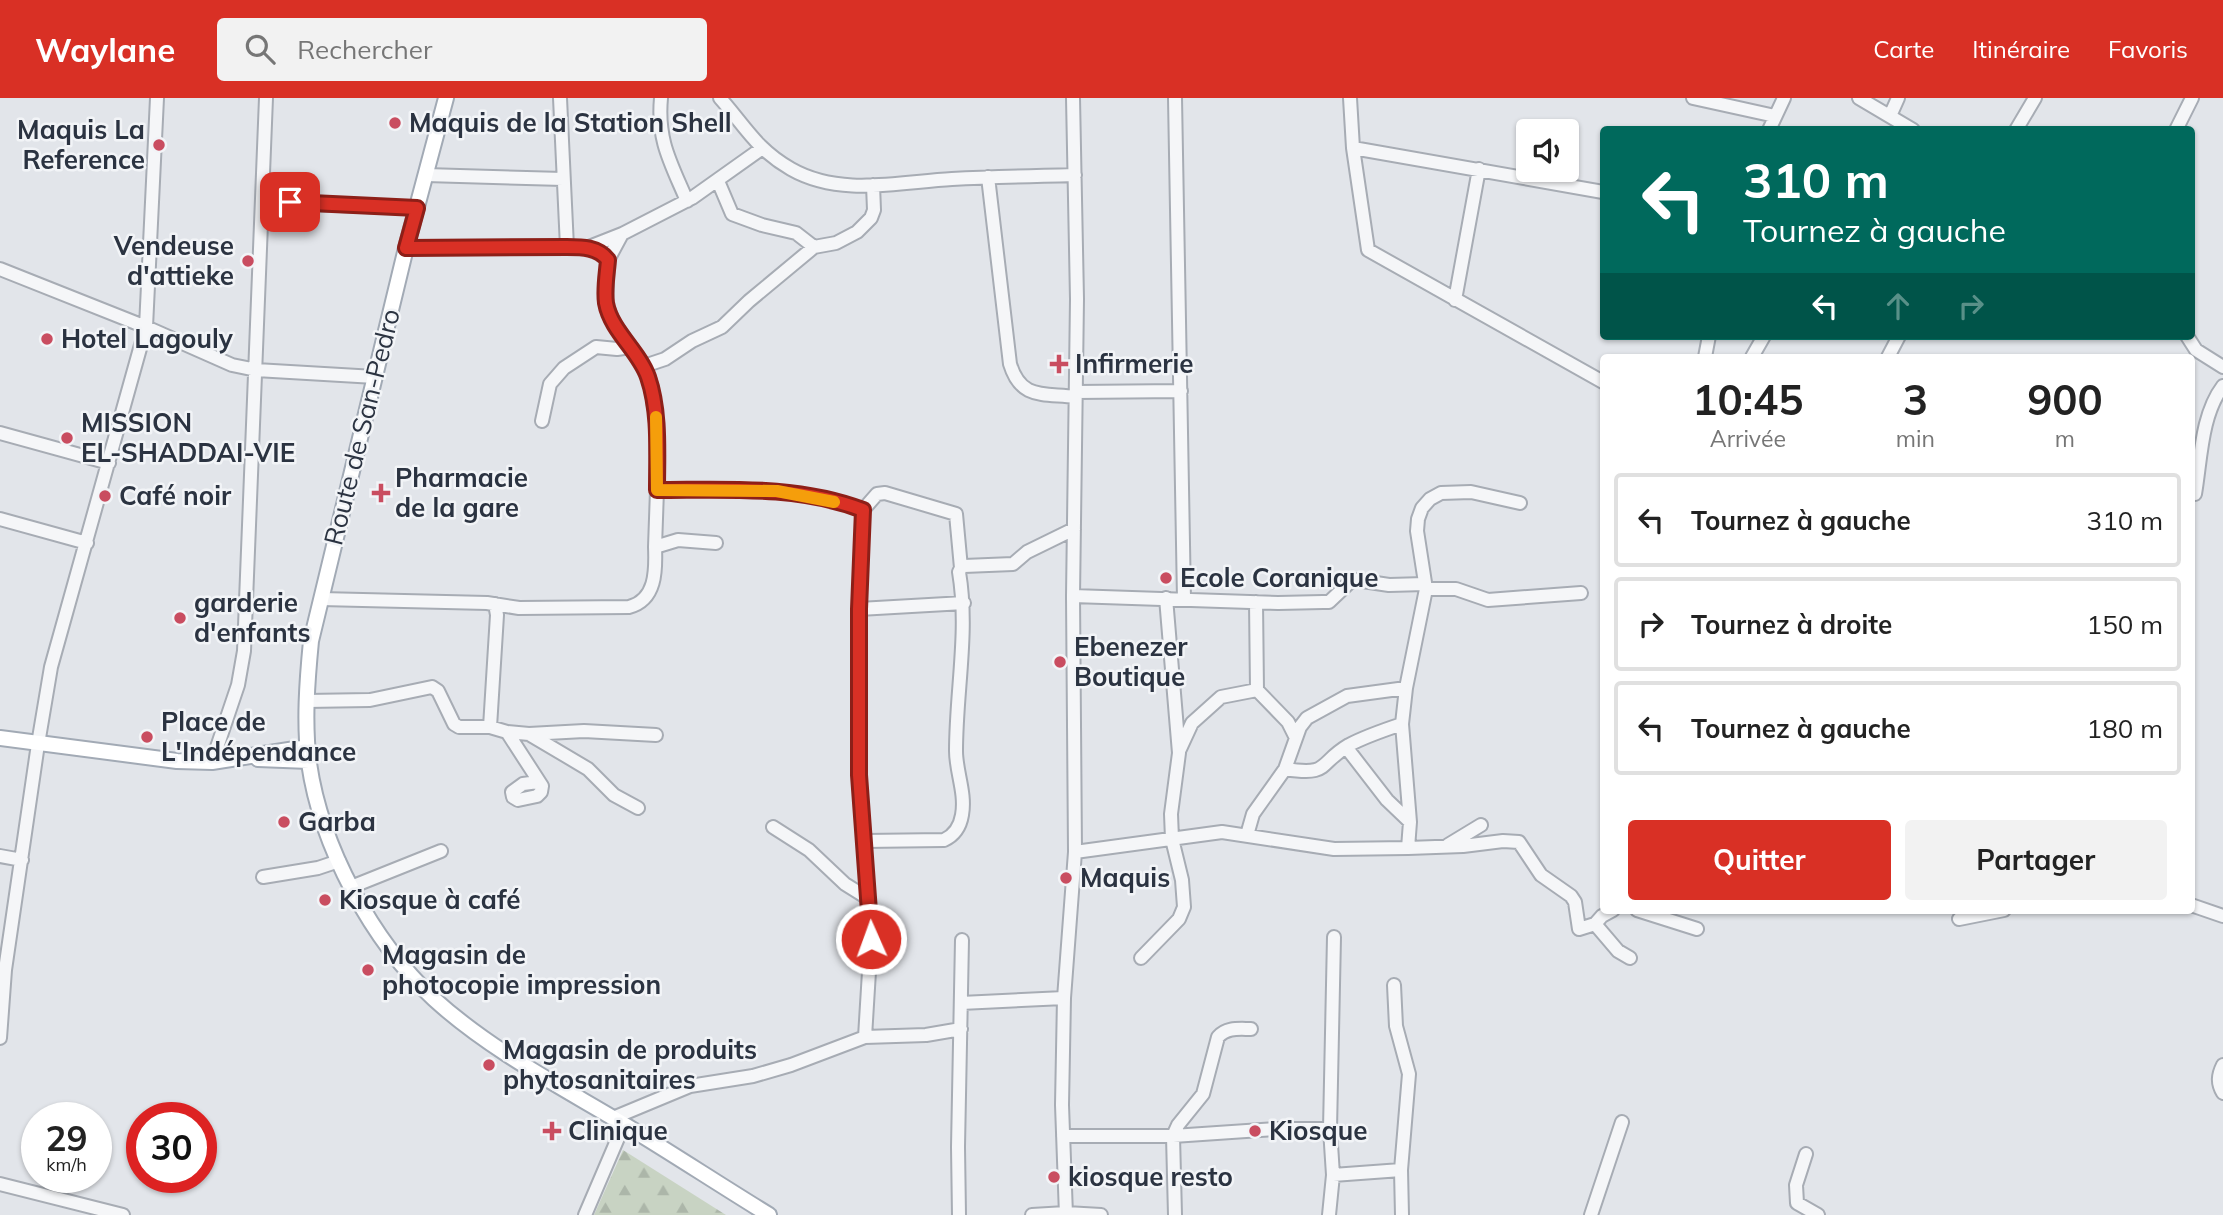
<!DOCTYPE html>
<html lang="fr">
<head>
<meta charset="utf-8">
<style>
	:root { --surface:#fff; --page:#f2f2f2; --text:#222; --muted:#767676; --line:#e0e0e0; --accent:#d93025 }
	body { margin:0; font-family:Mulish,sans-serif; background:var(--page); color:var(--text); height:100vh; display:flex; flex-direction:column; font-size:26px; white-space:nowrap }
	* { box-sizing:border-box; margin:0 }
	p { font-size:23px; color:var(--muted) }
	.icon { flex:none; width:38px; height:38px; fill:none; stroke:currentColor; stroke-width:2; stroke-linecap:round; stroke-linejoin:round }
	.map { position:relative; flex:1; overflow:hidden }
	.details { position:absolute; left:1600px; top:256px; width:595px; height:560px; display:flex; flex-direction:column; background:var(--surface); border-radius:7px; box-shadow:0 2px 5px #0004 }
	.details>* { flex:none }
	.guide { position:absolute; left:1600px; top:28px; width:595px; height:214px; border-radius:7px; box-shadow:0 2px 5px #0004; background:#00695c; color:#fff; overflow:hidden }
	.fabs { position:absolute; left:1516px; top:21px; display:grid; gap:14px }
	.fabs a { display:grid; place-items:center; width:63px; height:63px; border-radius:7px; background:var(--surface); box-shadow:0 2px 5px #0004; font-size:35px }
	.speed { position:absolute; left:21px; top:1004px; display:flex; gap:14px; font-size:35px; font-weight:700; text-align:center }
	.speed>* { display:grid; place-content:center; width:91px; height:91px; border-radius:50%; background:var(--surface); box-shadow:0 2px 5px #0004; line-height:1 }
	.speed small { font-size:18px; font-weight:400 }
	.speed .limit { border:10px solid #d22; background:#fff; color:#111 }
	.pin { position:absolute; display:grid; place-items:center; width:60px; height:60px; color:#fff; margin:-30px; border-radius:14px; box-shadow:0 4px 10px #0006 }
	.me { position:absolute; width:77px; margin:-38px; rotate:358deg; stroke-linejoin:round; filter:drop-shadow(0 0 5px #0008) }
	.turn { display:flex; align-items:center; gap:24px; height:147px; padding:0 28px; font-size:32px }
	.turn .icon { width:91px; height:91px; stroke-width:2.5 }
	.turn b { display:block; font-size:49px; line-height:60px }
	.lanes { display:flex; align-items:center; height:66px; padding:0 28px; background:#0003; justify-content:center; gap:35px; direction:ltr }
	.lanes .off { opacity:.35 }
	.eta { display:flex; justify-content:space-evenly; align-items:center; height:119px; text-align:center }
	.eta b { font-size:42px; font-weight:700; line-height:49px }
	.cta { display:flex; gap:14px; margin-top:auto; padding:14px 28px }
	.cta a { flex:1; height:80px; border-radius:7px; background:var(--accent); color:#fff; font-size:28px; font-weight:700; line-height:80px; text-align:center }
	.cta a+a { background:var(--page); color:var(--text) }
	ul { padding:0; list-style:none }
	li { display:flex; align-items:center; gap:21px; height:94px; margin:0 14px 10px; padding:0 14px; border:4px solid var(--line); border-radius:7px }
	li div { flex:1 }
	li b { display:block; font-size:26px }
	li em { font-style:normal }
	header { display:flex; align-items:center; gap:42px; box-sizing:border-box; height:98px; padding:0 35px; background:var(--accent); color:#fff }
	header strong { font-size:33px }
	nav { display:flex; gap:38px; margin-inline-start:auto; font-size:24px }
	.search { width:490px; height:63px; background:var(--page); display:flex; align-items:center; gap:18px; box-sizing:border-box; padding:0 24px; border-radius:7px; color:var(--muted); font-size:26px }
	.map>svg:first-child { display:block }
	.forest { fill:url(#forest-firs) }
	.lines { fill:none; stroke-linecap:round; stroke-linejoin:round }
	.minor-casing { stroke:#a7acb4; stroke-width:16 }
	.major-casing { stroke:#a2aab5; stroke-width:18 }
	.minor { stroke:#f5f6f8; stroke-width:12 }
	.major { stroke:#fff; stroke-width:14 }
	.route-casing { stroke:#8d1f18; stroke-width:18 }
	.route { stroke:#d93025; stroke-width:12 }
	.slow { stroke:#f59e0b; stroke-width:12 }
	.poi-dot { fill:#c94d60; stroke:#f2f4f7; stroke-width:2.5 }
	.labels { text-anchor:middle; stroke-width:5; stroke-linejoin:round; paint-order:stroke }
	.poi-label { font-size:26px; font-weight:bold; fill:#2b3341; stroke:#f2f4f7; text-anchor:start }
	.street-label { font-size:26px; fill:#2b3341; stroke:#f2f4f7 }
</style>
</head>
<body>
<header>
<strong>Waylane</strong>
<div class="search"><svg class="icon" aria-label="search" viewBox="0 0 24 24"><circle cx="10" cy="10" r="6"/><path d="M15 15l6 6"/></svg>Rechercher</div>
<nav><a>Carte</a><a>Itinéraire</a><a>Favoris</a></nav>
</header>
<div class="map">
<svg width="2223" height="1117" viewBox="0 0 2223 1117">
	<defs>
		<pattern id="forest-firs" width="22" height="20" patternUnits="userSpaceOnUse" patternTransform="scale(1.75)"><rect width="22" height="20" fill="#c8d3c3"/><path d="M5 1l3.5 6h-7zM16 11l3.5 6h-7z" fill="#acb6a9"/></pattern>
	</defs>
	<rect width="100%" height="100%" fill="#e2e5ea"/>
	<path class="forest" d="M623 1052 726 1117H594Z"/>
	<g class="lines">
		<g class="minor-casing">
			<path id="minor" d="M560 0 567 149
				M661 0C657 43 671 65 687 103
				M720 0C745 28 756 51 791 71 840 99 899 84 952 81 993 79 1034 78 1075 77
				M1073 0 1077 201 1073 498 1075 754
				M1175 0 1184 501
				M1350 0 1353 50 1368 152 1603 284
				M1693 0 1775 18
				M1859 0 1913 32
				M1890 18 1898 0
				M1769 32 1784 0
				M2016 32 2035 0
				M2176 32 2192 0
				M1353 50 1603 94
				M426 77 563 81
				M988 79 1010 266C1021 302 1043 295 1075 299
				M718 83 732 116 762 127 796 135 814 149
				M262 104 417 110
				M589 149 622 136 692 100 761 51
				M406 150 589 149 603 155 608 162
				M0 171 146 229 232 267 256 272 375 279
				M1455 202 1479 71
				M2187 238 2196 252 2223 269
				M1705 259 1709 238
				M1752 259 1764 238
				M1888 259 1899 238
				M644 268 665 261 692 243 722 229 749 203 814 149 836 145 857 134 871 120 874 112 873 87
				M1076 294 1181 293
				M542 323 550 286 564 270 596 249 617 251 631 249
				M0 335 109 365
				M2195 396C2201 361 2201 317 2223 288
				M863 412 877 396 885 395 956 416 961 470 959 474C969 533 956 593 956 653 956 674 966 695 962 717 960 729 955 737 944 742L864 743
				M0 421 87 445
				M655 449 657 392
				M961 470 964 468 1013 466 1027 454 1074 431
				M1426 491H1456L1488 502 1581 495
				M1073 498 1278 505 1323 504H1329L1349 485 1356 482 1389 487 1425 486
				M321 501 487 505 519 510 629 509C656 502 656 473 655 449L678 442 716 445
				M1256 504 1257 592 1288 624 1296 640
				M859 511 964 505
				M306 603 370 602 432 589 438 593 454 626 459 629H490L507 634 529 636 584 633 656 637
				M490 629 497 517 495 506
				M507 634 542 688 541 694 537 698 518 702 513 699 512 694 523 686 538 684
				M529 636 588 671 614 697 638 710
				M1346 649 1387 702 1410 724
				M1180 651 1192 625 1221 599 1257 592
				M212 664 238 587 244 553 266 0
				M1285 671C1331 678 1317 666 1349 647 1366 638 1384 632 1402 626
				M773 729 809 752 845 786 869 801
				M1247 737 1253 716 1285 671 1300 629 1307 620 1347 598 1406 590
				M1448 747 1481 727
				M1408 750 1463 748 1503 743 1519 744 1541 777 1571 798 1575 804 1579 831 1595 826 1618 853 1630 860
				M0 758 22 762
				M263 779 318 770 339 763
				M351 789 441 753
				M2191 807 2223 818
				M1637 812 1697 831
				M1959 821 2004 812
				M1595 826 1602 818 1613 812
				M1334 839 1330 1031 1333 1077 1401 1072 1409 976 1396 928 1394 887
				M1141 860 1179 821 1184 809 1182 782 1172 741 1171 716 1179 655 1166 500
				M1064 900 1062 1007 1066 1117
				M961 905 1064 900 1075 754 1222 734 1334 751 1408 750 1410 724 1402 626 1406 590 1426 491 1417 433 1418 421 1422 410 1430 401 1441 395 1471 394 1520 405
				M865 939 926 937 961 931
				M0 940 5 872 38 646 51 569 146 229 157 0
				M2223 967C2218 977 2217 985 2223 995
				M613 1020 690 988 753 978 791 967 865 939 871 841 859 677V511L863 412C798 387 726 392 657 392L656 321 650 283 644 268 614 225 606 206 608 162 622 136
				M1063 1038H1173L1275 1031H1330
				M1806 1056 1796 1087 1797 1105 1818 1117
				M1401 1072 1402 1117
				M0 1086 123 1117
				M585 1117 624 1026
				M959 1117 958 1049 962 842
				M1032 1117 1066 1115 1101 1117
				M1175 1117 1173 1038 1178 1027 1203 996 1218 939C1227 929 1239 931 1251 931
				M1329 1117 1333 1077
				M1591 1117 1622 1024"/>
		</g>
		<g class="major-casing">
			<path id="major" d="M446 0 406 150 311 543C307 584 304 625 309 665 321 749 372 843 434 901 490 952 560 988 625 1027 673 1056 720 1087 769 1117
				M0 640 177 663 212 664 308 649
				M258 661 309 663"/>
		</g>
		<use href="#minor" class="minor"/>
		<use href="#major" class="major"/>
	</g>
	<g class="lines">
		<g class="route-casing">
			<path id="route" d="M290 104 417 110 406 150 567 149C582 149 598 149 608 162 607 175 604 191 606 205 611 233 639 253 648 279 660 314 657 355 657 392 726 392 798 387 863 412L859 511V677L871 841"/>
		</g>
		<use href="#route" class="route"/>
		<path class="slow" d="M656 319 657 392 777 393 834 404"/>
	</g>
	<g class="poi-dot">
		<circle cx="395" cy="25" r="7"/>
		<circle cx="159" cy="47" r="7"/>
		<circle cx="248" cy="163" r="7"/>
		<circle cx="47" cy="241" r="7"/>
		<path d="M1055.5 255.5h7v7h7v7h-7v7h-7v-7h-7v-7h7z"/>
		<circle cx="67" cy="340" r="7"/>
		<path d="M377.5 384.5h7v7h7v7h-7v7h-7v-7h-7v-7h7z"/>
		<circle cx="105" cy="398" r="7"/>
		<circle cx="1166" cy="480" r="7"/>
		<circle cx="180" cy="520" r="7"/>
		<circle cx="1060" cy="564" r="7"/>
		<circle cx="147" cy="639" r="7"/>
		<circle cx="284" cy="724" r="7"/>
		<circle cx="1066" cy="780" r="7"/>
		<circle cx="325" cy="802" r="7"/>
		<circle cx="368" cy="872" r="7"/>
		<circle cx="489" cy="967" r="7"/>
		<path d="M548.5 1022.5h7v7h7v7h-7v7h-7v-7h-7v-7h7z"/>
		<circle cx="1255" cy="1033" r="7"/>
		<circle cx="1054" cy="1079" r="7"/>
	</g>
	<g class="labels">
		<g class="poi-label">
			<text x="409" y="34">Maquis de la Station Shell</text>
			<text x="145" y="41" text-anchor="end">Maquis La<tspan x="145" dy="30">Reference</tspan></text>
			<text x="234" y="157" text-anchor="end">Vendeuse<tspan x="234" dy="30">d'attieke</tspan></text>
			<text x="61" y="250">Hotel Lagouly</text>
			<text x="1075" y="275">Infirmerie</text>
			<text x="81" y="334">MISSION<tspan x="81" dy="30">EL-SHADDAI-VIE</tspan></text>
			<text x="395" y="389">Pharmacie<tspan x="395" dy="30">de la gare</tspan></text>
			<text x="119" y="407">Café noir</text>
			<text x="1180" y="489">Ecole Coranique</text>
			<text x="194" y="514">garderie<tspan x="194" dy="30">d'enfants</tspan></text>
			<text x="1074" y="558">Ebenezer<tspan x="1074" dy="30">Boutique</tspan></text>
			<text x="161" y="633">Place de<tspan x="161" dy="30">L'Indépendance</tspan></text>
			<text x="298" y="733">Garba</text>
			<text x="1080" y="789">Maquis</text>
			<text x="339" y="811">Kiosque à café</text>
			<text x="382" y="866">Magasin de<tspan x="382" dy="30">photocopie impression</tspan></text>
			<text x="503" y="961">Magasin de produits<tspan x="503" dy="30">phytosanitaires</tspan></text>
			<text x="568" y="1042">Clinique</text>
			<text x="1269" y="1042">Kiosque</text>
			<text x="1068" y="1088">kiosque resto</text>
		</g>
		<g class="street-label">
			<text transform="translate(362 329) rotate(-76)" y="9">Route de San-Pedro</text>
		</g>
	</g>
</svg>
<div class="fabs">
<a><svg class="icon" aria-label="sound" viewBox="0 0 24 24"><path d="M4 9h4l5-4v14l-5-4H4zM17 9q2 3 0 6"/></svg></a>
</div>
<div class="speed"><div>29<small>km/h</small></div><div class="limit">30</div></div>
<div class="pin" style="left:290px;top:104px;background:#d93025"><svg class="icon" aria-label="arrive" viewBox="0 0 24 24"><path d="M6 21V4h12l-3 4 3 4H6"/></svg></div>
<svg class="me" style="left:871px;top:841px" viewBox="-20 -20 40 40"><circle r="17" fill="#d93025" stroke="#fff" stroke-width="3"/><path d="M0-11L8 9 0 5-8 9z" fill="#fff"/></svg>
<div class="guide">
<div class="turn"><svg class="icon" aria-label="left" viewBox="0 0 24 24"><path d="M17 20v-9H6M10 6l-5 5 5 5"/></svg><div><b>310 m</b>Tournez à gauche</div></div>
<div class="lanes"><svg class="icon" aria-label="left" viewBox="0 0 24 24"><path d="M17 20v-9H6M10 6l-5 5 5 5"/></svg><svg class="icon off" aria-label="ahead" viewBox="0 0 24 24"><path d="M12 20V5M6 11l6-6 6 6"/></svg><svg class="icon off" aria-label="right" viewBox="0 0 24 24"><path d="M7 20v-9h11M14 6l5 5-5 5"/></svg></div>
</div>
<section class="details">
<div class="eta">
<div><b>10:45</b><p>Arrivée</p></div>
<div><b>3</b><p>min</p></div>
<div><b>900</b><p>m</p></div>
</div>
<ul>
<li><svg class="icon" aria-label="left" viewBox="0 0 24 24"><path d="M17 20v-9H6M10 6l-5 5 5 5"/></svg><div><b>Tournez à gauche</b></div><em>310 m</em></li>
<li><svg class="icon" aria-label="right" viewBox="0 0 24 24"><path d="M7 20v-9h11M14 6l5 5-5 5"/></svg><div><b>Tournez à droite</b></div><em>150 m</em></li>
<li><svg class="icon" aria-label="left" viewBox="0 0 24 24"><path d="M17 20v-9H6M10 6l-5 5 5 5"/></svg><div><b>Tournez à gauche</b></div><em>180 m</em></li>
</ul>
<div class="cta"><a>Quitter</a><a>Partager</a></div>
</section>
</div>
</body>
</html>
